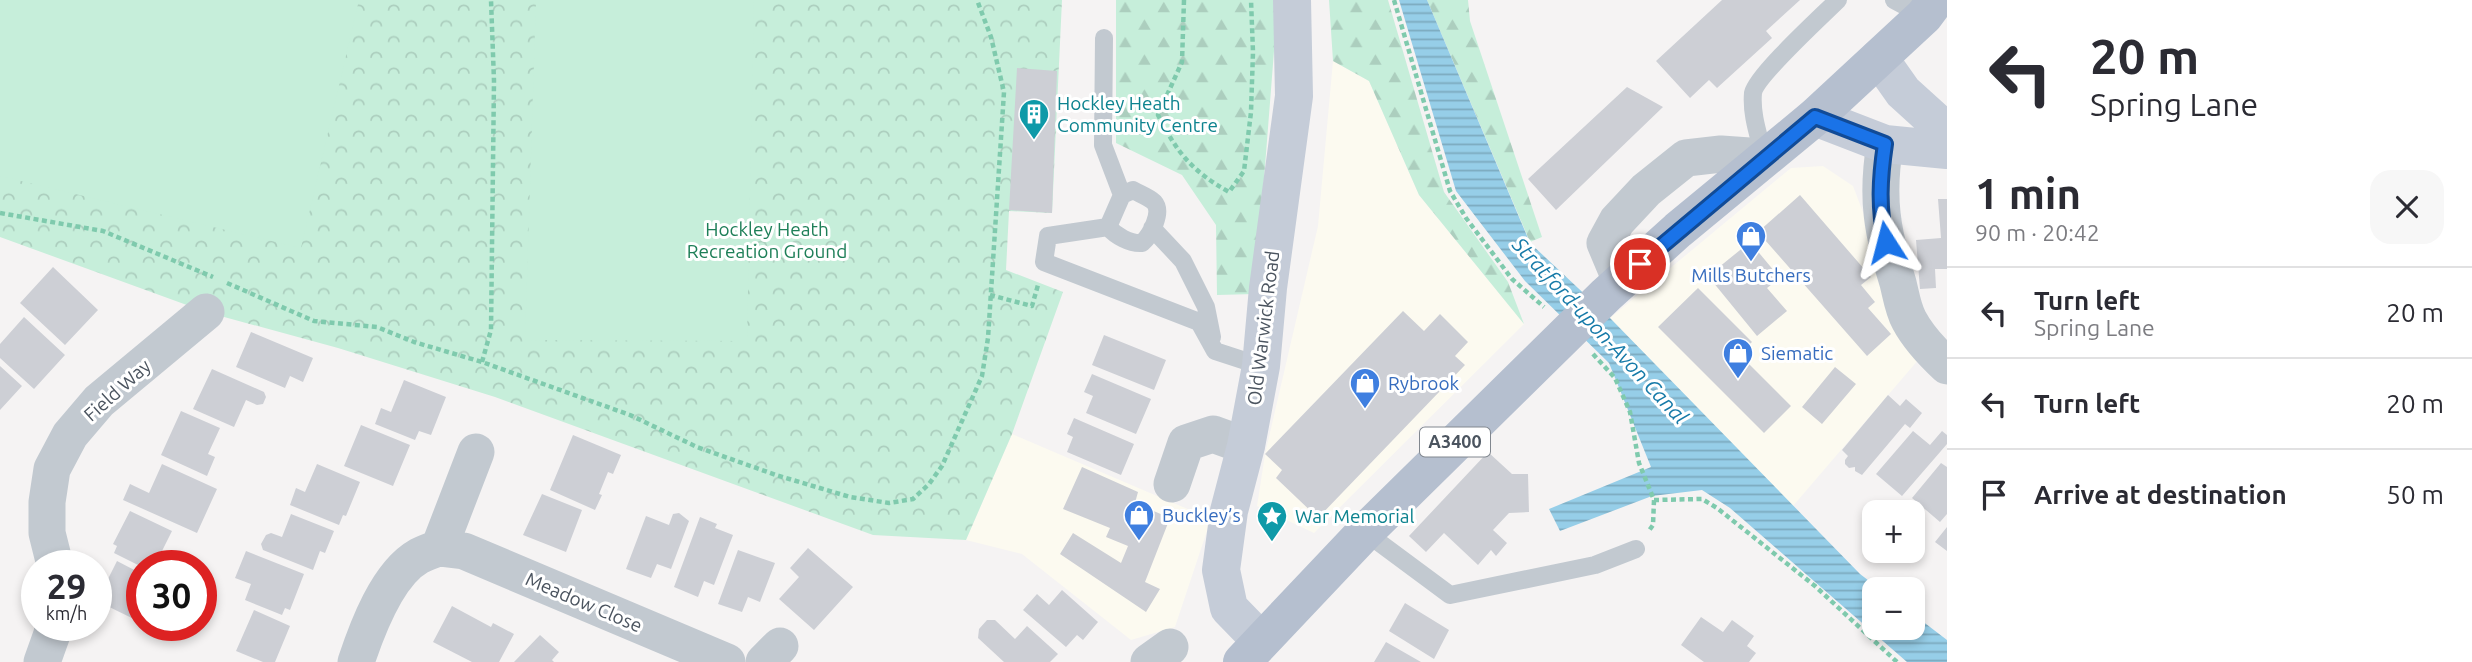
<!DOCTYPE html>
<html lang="en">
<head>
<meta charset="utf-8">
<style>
	:root { --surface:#fff; --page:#f7f7f7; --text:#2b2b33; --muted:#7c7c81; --line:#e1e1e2 }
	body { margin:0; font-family:Ubuntu,sans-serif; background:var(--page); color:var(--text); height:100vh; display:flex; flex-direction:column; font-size:26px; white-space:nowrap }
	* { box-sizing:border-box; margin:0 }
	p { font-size:23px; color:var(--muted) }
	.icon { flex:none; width:38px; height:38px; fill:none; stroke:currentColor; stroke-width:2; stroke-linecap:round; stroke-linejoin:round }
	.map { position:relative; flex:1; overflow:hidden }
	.sheet { display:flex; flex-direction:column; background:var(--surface); width:525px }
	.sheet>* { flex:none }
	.banner { background:#fff; color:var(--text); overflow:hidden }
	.controls { position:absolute; left:1862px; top:500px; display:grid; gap:14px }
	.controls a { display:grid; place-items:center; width:63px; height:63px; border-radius:14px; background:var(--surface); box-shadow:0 4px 10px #0003; font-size:35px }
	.speed { position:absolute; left:21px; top:550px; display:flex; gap:14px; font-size:35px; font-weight:700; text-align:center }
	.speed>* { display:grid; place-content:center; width:91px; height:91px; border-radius:50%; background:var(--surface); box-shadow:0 4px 10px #0003; line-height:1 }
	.speed small { font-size:18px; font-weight:400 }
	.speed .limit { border:10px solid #d22; background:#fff; color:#111 }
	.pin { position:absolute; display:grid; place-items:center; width:60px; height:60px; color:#fff; margin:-30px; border:4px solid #fff; border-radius:50%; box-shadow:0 2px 7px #0007 }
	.me { position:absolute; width:77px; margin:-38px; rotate:351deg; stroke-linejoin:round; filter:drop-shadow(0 0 5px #0008) }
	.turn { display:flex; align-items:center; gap:24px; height:147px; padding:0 28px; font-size:32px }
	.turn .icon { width:91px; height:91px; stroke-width:2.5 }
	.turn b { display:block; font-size:49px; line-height:60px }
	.round { display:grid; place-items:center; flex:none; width:74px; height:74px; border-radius:21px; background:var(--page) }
	.headline { display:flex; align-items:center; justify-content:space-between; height:119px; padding:0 28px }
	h1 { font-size:42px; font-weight:700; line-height:52px }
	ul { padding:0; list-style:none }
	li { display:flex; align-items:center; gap:21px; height:91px; padding:0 28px; border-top:2px solid var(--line) }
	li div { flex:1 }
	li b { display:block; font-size:26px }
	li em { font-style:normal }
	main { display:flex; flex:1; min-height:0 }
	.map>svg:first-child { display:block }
	.commercial { fill:#fcfaf0 }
	.forest { fill:url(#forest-firs) }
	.park { fill:url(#park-crowns) }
	.garden { fill:#c6eeda }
	.water { fill:url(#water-rules) }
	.building { fill:#cdcfd5 }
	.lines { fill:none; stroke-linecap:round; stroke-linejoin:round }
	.path { stroke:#7fcaad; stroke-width:4.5; stroke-dasharray:5 3.5; stroke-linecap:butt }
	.lane { stroke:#c2c9d0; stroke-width:18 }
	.street { stroke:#c2c9d0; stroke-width:37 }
	.secondary { stroke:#c5ccd8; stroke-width:38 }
	.primary { stroke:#b5bfcf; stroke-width:38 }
	.route-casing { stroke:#114b97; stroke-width:18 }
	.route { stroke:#1a73e8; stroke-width:12 }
	.labels { text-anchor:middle; stroke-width:6; stroke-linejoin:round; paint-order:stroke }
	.shield { fill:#fff; stroke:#81878f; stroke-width:2 }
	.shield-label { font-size:18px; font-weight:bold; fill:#4b545f }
	.culture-label { font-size:19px; fill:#0d838f; stroke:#fff; text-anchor:start }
	.park-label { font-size:19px; fill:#1e7f58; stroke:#fff }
	.shop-label { font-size:19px; fill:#366cbe; stroke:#fff; text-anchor:start }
	.street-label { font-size:19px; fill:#4b545f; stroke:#fff }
	.water-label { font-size:21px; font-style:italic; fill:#167aa8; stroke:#fff }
</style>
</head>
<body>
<main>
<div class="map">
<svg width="1947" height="662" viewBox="0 0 1947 662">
	<defs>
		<pattern id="forest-firs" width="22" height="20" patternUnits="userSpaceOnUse" patternTransform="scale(1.75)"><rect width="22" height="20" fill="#c6eeda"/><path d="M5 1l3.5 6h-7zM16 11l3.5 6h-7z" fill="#accebe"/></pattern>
		<pattern id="park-crowns" width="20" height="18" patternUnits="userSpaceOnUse" patternTransform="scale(1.75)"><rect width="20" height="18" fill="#c6eeda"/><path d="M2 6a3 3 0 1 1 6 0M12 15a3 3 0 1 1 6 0" fill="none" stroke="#accebe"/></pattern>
		<pattern id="water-rules" width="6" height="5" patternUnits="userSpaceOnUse" patternTransform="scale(1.75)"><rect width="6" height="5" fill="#96cee8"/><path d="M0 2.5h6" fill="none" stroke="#7caabf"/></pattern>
	</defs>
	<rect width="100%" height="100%" fill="#f5f3f3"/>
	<path class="commercial" d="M1333 61 1369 81 1419 195 1524 324 1314 533 1257 506 1265 454 1318 226Z
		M1823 166 1853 186 1919 359 1793 506 1610 318 1791 168Z
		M1012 434 1211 519 1175 627 1131 640 1022 554 966 540Z"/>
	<path class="forest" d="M1116 0H1278L1255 294 1217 295 1216 225 1182 175 1116 143Z
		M1329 0H1388L1444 192 1508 282 1524 324 1419 195 1369 81 1333 61Z
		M1427 0H1468L1470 21 1542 237 1530 242Z"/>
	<path class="park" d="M0 0H1062L1052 213 1009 211 1006 270 1063 292 1012 434 966 540 873 535 495 397 338 348 206 312 0 237Z"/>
	<path class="garden" d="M0 0H359L301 248 0 176Z
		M536 0H754L747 341 525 340Z"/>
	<path class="water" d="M1399 0H1427L1530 243 1610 318 1860 574 1881 590H1874V628H1913V614L1947 640V662H1907L1730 508 1702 490 1652 496 1560 531 1549 509 1651 467 1609 363 1525 281 1456 191Z"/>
	<path class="building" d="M1722 0H1800L1766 31 1772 38 1717 88 1709 80 1690 98 1656 61Z
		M1017 68 1057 71 1052 213 1009 210Z
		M1627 87 1663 107 1556 210 1528 179Z
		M1800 195 1871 277 1861 285 1875 302 1868 308 1891 334 1867 356 1758 232Z
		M1938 199H1947V269H1935L1936 288 1920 289 1916 240 1941 238Z
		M1750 242 1780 278 1767 288 1787 311 1757 336 1708 276Z
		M53 267 98 310 65 345 20 303Z
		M1698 288 1752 342 1739 354 1791 406 1764 433 1658 327Z
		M1403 311 1424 331 1440 314 1468 342 1455 356 1465 365 1318 518 1276 478 1282 470 1265 454Z
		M24 317 65 355 34 389 0 358V344Z
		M251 332 313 358 303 382 290 376 285 388 236 367Z
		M1104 335 1166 360 1154 390 1092 365Z
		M0 366 22 386 0 410Z
		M1835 367 1856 384 1822 424 1802 407Z
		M212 369 264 392 266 397 263 404 257 405 246 400 234 427 193 409Z
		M1092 374 1151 399 1136 434 1086 413 1093 396 1084 392Z
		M404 380 446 397 431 435 419 431 415 440 375 424 381 408 391 412Z
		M1888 395 1900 406 1906 399 1922 413 1910 428 1905 424 1862 475 1855 471V467L1849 468 1845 464V460L1848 456 1842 450Z
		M181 411 220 428 208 454 215 457 207 476 161 455Z
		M1074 418 1134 444 1121 475 1067 452 1073 437 1067 434Z
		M361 425 410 445 393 486 344 466Z
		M1913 431 1930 445 1942 431 1947 435V444L1902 496 1876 474Z
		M573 435 621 455 613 474 608 472 599 494 602 495 595 510 550 490Z
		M1488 452 1512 474H1528L1529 512 1509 513 1493 530 1507 543 1496 556 1491 550 1478 565 1444 533 1426 552 1409 536Z
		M1941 463 1947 467V514L1940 522 1912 498Z
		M162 464 217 489 197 533 123 500 130 484 149 493Z
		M317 464 360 482 346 516 343 515 339 525 290 505 296 488 305 492Z
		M1082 467 1138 492 1135 503 1170 518 1145 582 1160 589 1146 612 1060 554 1073 533 1121 563 1128 546 1106 537 1110 528 1063 509Z
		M542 494 582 510 566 552 523 535Z
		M130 511 172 531 159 557 167 561 165 565 142 567 114 553 117 546 113 544Z
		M679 513 689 521 671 569 657 564 651 578 626 569 646 516 669 525 673 514Z
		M291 514 334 531 325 553 320 551 313 570 263 550 261 544 266 535 271 533 282 537Z
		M700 517 717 524 715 528 733 535 714 585 704 581 698 597 674 587Z
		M1947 527V551L1935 542Z
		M808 548 853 587 814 630 779 599 799 577 790 568Z
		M738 550 775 563 760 602 748 597 742 612 718 604Z
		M246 551 304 574 290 610 285 608 282 615 245 600 251 584 235 578Z
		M117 561 142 574V623L97 601Z
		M1062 590 1098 622 1083 640 1077 635 1066 647 1023 610 1037 594 1049 605Z
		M1405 603 1449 630 1434 659 1389 631Z
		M452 606 491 627 493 623 514 634 499 662H472L433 642Z
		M254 610 290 626 275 662H263L236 651Z
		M1701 617 1723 632 1732 620 1754 636 1747 646 1756 653 1749 662H1704L1681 645Z
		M987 620H995L1015 639 1027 626 1058 654 1050 662H1004L978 638 979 629Z
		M540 635 559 652 552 660 554 662H514Z
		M1386 642 1421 662H1374Z"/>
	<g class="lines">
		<path class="path" d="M1184 0 1182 62 1158 115C1177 153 1192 171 1229 192L1244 171 1251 112 1253 52 1251 0
			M1394 0 1450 191 1466 218 1512 279 1544 307
			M0 213 103 231 213 277
			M227 283 314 321 377 327 414 342 482 362 630 415 697 447 776 475 850 497 889 503 913 499 929 484 942 466 982 376 988 338 1004 92 991 37 977 0
			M990 295 1032 306 1038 285
			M1593 354 1615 378 1630 412 1639 463 1654 500 1653 525 1648 532
			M482 362 491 330 494 81 491 0
			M1654 500 1702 499 1717 508 1815 586 1897 662"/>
		<path class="lane" d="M1894 0 1924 16
			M1104 38 1103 145 1122 195
			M1764 157C1759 136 1751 115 1753 93 1756 76 1823 15 1838 0
			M1133 190C1140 194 1149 197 1154 202 1163 212 1151 235 1142 243 1130 244 1116 236 1108 227L1122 195Z
			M1108 227 1048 236 1044 262 1199 322 1215 351 1261 366
			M1152 228 1183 261 1206 307 1212 337
			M1365 532 1450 595 1595 565 1636 549"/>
		<path class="street" d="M1885 144C1876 197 1882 232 1898 283 1901 295 1903 309 1909 320 1918 337 1933 353 1947 366
			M1621 281 1605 243 1617 221 1646 190 1686 158 1721 154 1764 157
			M1172 484 1186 443 1213 434 1246 446
			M439 548 464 551 727 662
			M55 565 47 533V502L52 469 70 435 99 401 206 312
			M42 662 52 634 53 625
			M356 662C367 629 387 574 419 556 425 553 433 550 439 548L476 452
			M764 662 780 646
			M1149 662 1170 647"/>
		<path class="secondary" d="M1879 58 1903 92 1947 132
			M1815 117 1885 144 1947 150
			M1261 641 1229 608 1221 570 1229 511 1246 446 1261 366 1268 288 1294 96 1292 0"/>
		<path class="primary" d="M1242 662 1365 532 1606 295 1678 230 1815 117 1924 16 1936 0"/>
	</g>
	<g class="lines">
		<g class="route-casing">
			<path id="route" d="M1640 264 1815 117 1885 144C1880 178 1878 208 1886 242"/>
		</g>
		<use href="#route" class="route"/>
	</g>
	<defs>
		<g id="building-pin" transform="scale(1.575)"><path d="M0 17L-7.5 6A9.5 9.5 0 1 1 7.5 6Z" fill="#0f9aa8" stroke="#fff"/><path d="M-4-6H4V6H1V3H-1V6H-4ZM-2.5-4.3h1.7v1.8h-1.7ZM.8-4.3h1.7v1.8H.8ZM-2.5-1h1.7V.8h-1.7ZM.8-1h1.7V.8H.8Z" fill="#fff"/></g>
		<g id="shop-pin" transform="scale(1.575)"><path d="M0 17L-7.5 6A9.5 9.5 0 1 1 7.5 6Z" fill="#3f7fe0" stroke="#fff"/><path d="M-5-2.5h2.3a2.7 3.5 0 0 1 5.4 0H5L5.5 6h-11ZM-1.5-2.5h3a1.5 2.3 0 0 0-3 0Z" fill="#fff"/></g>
		<g id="sight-pin" transform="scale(1.575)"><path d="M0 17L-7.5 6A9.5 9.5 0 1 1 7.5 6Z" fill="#0f9aa8" stroke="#fff"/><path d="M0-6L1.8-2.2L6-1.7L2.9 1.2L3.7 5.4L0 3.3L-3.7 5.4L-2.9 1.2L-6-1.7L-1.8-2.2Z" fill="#fff"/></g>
	</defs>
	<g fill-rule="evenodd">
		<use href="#building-pin" x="1034" y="114"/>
		<use href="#shop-pin" x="1751" y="236"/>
		<use href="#shop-pin" x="1738" y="353"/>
		<use href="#shop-pin" x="1365" y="383"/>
		<use href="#shop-pin" x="1139" y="515"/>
		<use href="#sight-pin" x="1272" y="516"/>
	</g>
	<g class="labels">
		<rect class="shield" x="1420" y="427.5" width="70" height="29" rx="5"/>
		<g class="shield-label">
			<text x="1455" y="448">A3400</text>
		</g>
		<g class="culture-label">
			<text x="1057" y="110">Hockley Heath<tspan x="1057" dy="22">Community Centre</tspan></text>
			<text x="1295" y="523">War Memorial</text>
		</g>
		<g class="park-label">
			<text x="767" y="236">Hockley Heath<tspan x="767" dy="22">Recreation Ground</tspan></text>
		</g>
		<g class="shop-label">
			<text x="1751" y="282" text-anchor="middle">Mills Butchers</text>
			<text x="1761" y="360">Siematic</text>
			<text x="1388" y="390">Rybrook</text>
			<text x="1162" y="522">Buckley’s</text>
		</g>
		<g class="street-label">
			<text transform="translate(1263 328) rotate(-83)" y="7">Old Warwick Road</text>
			<text transform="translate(117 390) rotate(-42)" y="7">Field Way</text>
			<text transform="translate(584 602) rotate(23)" y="7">Meadow Close</text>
		</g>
		<g class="water-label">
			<text transform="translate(1600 331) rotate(47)" y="7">Stratford-upon-Avon Canal</text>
		</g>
	</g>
</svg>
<div class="controls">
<a>+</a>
<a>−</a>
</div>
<div class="speed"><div>29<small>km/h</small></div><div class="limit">30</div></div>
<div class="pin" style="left:1640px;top:264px;background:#d93025"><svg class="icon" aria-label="arrive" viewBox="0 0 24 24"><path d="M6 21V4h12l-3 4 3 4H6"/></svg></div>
<svg class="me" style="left:1886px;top:242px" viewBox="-20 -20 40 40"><path d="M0-17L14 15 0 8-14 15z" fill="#1a73e8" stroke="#fff" stroke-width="4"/></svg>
</div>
<section class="sheet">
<div class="banner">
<div class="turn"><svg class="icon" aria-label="left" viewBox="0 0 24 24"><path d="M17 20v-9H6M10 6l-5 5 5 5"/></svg><div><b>20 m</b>Spring Lane</div></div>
</div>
<div class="headline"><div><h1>1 min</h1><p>90 m · 20:42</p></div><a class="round"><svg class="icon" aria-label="close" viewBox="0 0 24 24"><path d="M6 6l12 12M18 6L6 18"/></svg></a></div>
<ul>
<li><svg class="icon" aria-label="left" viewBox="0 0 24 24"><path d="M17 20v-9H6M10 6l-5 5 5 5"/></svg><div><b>Turn left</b><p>Spring Lane</p></div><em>20 m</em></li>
<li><svg class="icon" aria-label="left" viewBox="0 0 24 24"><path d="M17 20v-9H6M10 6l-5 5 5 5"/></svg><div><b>Turn left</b></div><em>20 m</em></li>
<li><svg class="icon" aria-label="arrive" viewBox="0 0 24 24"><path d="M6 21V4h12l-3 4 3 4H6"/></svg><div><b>Arrive at destination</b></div><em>50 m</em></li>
</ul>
</section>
</main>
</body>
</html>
